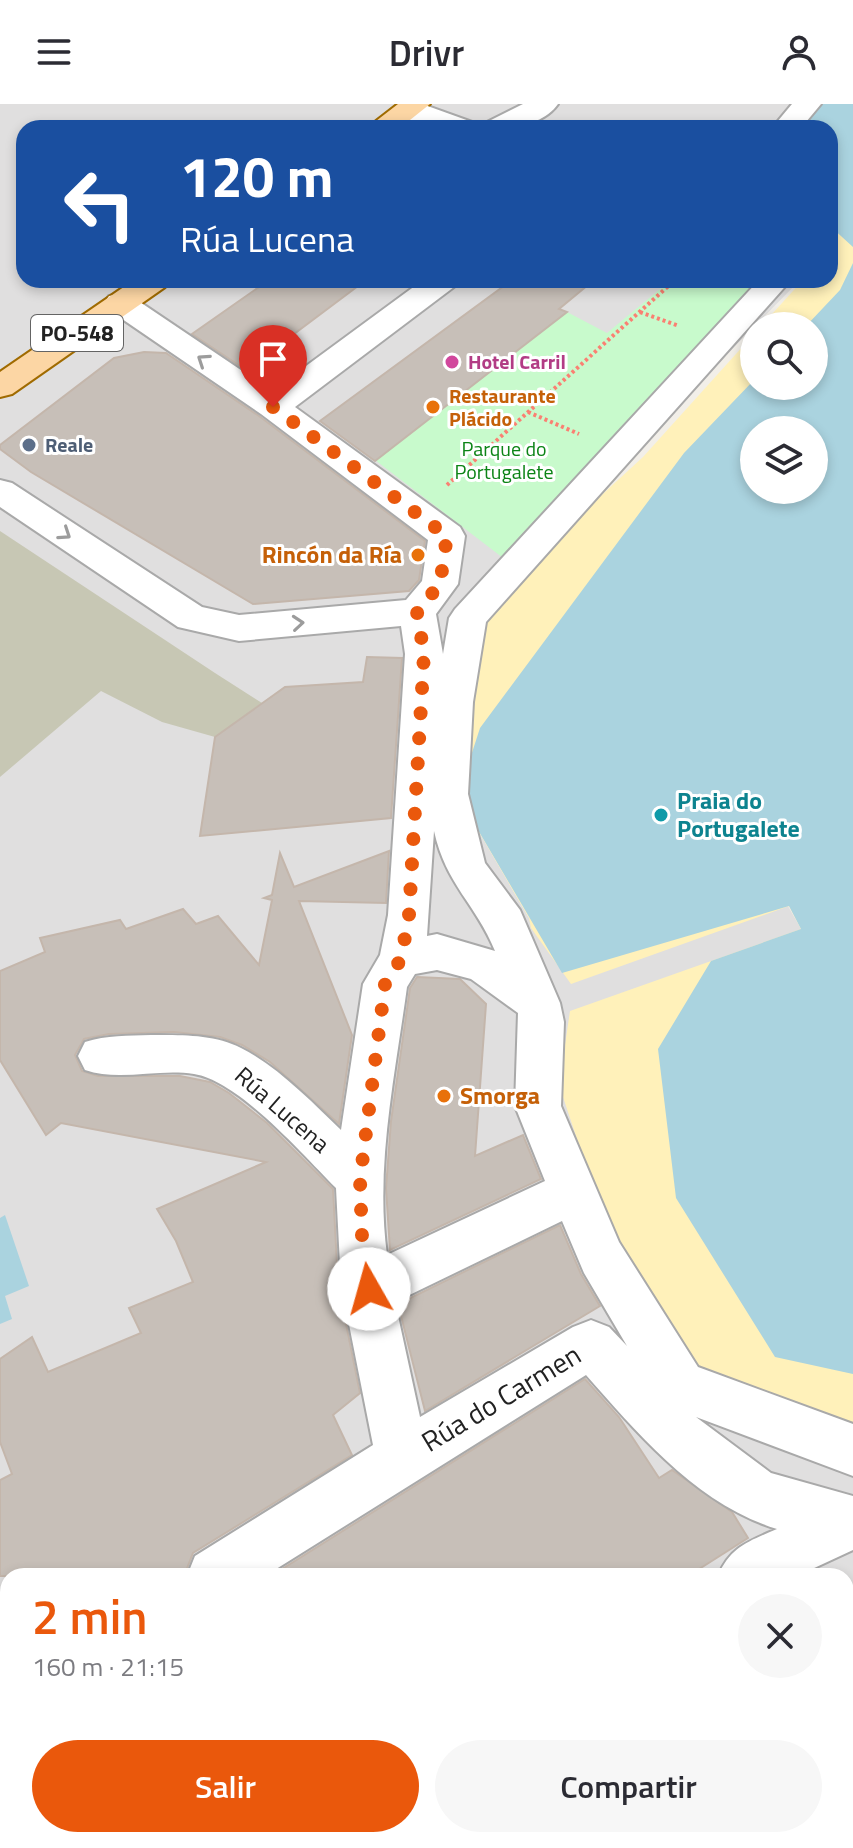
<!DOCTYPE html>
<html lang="es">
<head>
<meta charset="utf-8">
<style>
	:root { --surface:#fff; --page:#f7f7f7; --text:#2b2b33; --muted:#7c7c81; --accent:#ea580c }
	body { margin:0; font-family:"Titillium Web",sans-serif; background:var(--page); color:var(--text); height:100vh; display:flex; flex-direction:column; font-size:30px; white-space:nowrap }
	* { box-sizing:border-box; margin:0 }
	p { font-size:26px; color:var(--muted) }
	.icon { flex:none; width:44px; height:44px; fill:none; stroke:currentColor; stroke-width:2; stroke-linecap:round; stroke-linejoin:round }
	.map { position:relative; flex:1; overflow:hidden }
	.details { position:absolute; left:0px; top:1464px; width:854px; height:280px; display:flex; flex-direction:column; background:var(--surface); border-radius:24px 24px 0 0; box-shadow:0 4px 12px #0003 }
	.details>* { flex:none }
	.top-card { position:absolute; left:16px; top:16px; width:822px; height:168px; border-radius:24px; box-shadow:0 4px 12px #0003; background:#1a4fa0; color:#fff; overflow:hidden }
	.buttons { position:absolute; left:740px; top:208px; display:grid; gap:16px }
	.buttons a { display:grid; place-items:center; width:88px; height:88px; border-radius:50%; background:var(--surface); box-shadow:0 4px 12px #0003; font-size:40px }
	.pin { position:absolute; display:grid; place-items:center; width:68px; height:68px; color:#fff; margin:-82px -34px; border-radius:50% 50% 50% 0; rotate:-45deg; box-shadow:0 0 8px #0007 }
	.pin .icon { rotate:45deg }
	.me { position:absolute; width:88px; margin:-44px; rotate:353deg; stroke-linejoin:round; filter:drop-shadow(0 0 6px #0008) }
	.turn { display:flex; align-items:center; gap:28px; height:168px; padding:0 32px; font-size:36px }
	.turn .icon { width:104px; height:104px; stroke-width:2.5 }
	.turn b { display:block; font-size:56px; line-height:68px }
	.round { display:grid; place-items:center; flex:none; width:84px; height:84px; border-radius:42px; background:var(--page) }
	.overview { display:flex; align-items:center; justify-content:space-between; height:136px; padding:0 32px }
	h1 { font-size:48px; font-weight:600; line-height:60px; color:var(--accent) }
	.primary-button { display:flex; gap:16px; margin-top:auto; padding:16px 32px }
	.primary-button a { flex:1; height:92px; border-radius:48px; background:var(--accent); color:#fff; font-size:32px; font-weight:600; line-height:92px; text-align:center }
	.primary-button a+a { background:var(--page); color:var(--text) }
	header { display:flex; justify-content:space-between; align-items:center; height:104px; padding:0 32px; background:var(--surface); font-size:36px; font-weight:600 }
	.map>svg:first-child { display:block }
	.residential { fill:#e0dfdf; fill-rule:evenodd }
	.construction { fill:#c7c7b4 }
	.sand { fill:#fff1ba; fill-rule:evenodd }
	.park { fill:#c8facc }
	.water { fill:#aad3df; fill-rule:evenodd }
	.building { fill:#c7bfb8; stroke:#c4b6ab; stroke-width:2 }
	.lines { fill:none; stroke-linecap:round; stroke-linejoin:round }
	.street-casing { stroke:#a9a9a9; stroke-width:4 }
	.primary-casing { stroke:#a06b00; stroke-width:4 }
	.path { stroke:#fa8072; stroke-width:4; stroke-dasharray:3 3; stroke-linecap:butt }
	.street { fill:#fff; fill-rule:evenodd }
	.primary { fill:#fcd6a4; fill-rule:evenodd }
	.oneway { stroke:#9c9c9c }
	.route { stroke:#ea580c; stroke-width:14; stroke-dasharray:0 25.2 }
	.hotel-dot { fill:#d1479c; stroke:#fff; stroke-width:3 }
	.food-dot { fill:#e8710a; stroke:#fff; stroke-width:3 }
	.service-dot { fill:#5c6f8a; stroke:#fff; stroke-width:3 }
	.culture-dot { fill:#0f9aa8; stroke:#fff; stroke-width:3 }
	.labels { text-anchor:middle; stroke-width:6; stroke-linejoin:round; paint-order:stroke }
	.far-hotel-label { font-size:20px; font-weight:bold; fill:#b23c85; stroke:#fff; text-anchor:start }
	.far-food-label { font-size:20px; font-weight:bold; fill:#c56008; stroke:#fff; text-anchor:start }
	.far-service-label { font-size:20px; font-weight:bold; fill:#4e5e75; stroke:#fff; text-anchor:start }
	.far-park-label { font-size:20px; fill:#0c8416; stroke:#fff }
	.shield { fill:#fff; stroke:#646464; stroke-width:2 }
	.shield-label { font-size:22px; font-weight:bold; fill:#222 }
	.food-label { font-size:24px; font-weight:bold; fill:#c56008; stroke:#fff; text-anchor:end }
	.culture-label { font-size:24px; font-weight:bold; fill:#0d838f; stroke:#fff; text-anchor:start }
	.street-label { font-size:24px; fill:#222; stroke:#fff }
	.near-street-label { font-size:28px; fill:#222; stroke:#fff }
</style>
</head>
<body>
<header><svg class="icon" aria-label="menu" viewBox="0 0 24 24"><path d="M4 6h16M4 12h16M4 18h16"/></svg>Drivr<svg class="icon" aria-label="person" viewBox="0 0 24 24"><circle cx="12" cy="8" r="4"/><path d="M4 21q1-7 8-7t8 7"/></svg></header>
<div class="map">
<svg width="853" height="1744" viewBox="0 0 853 1744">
	<rect width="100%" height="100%" fill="#f2efe9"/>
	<path class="residential" d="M0 0H825L808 24H24V176H800L468 514 458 692 529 814 788 802 801 825 788 1305 853 1320V1744H0ZM8 1472H846V1736H8Z"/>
	<path class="construction" d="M0 427 215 569 262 599 215 633 162 618 101 587 0 673Z"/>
	<path class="sand" d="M853 0V1320L788 1305 693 1265 610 1134 559 981 570 907 801 825 789 802 571 880 531 824 529 814 458 692 468 514 643 353 754 230V282H814V222H761L803 176H830V24ZM754 326H814V386H754Z"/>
	<path class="park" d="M671 176H776L515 463 375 356 567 208 607 229Z"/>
	<path class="water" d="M817 0H853V143L830 122V24H799Z
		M853 159V1270L775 1253 676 1094 658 945 711 857 801 825 789 802 562 869 458 692 480 624 684 349 754 276V282H814V222H806L840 186ZM754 326H814V386H754Z
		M5 1111 29 1182 5 1192 12 1215 0 1220V1114Z"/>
	<path class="building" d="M269 176H366L246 266 192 230Z
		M512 176H594L559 205 567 208 375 357 320 317Z
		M144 248 166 249 259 312 425 437 419 476 409 487 253 500 31 368 0 345V341L114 254Z
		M367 553 402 554 391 714 200 732 215 633 285 583 363 578Z
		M389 747 386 799 299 797 352 931 339 1020 270 958 242 941 220 933 174 928 109 930 84 935 75 951 82 967 98 972H180L210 978 229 989 267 1019 333 1085 338 1180 360 1289 333 1311 352 1351 193 1449 184 1472H0V1376L12 1370 0 1338V1255L32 1233 48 1268 141 1229 129 1204 193 1178 176 1137 157 1105 266 1058 61 1019 46 1031 0 956V867L45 848 40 834 120 816 126 825 183 805 196 820 218 812 259 861 272 796 264 794 272 791 280 749 294 783Z
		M417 873 460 875 486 900 475 1052 523 1031 541 1075 390 1146 386 1084 391 1017 410 884Z
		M560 1121 581 1170 600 1202 425 1307 398 1200Z
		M585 1275 619 1313 659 1374 672 1366 732 1408 748 1434 688 1472H271Z"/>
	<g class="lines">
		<g class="street-casing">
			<path id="street" d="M400 0H422L472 18 476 24C453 24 410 26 396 5Z
				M523 0H558C542 23 508 24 483 24L487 18Z
				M792 0H821L801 24H772Z
				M423 176H458L454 183 295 303 460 423 465 432 458 480 436 510 443 550 449 514 455 505 759 176H791L486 518 473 598 468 690 485 759 520 806 560 899 564 918 561 1002 619 1138 698 1263 853 1320V1372L696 1313 771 1369 853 1392V1446L797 1472H718C730 1443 749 1437 777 1425 698 1401 639 1331 586 1271L265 1472H187L195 1452 373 1341 341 1180 336 1084C303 1051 239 977 194 970 158 964 120 978 85 966L78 952 85 938C107 931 128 932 151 931 181 931 214 930 241 944 277 962 312 998 341 1026L363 880 380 851 388 811 405 550 401 522 239 537 178 523 0 403V376L12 379 202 503 239 511 406 496 422 477 428 436 261 310 109 206 104 199 109 192 120 190 131 192 272 287ZM434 727C446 781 476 800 495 847L437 830 427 832ZM437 866 471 875 518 909 515 1002 545 1077 387 1151C375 1062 395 972 407 883L415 870ZM562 1117 584 1169 627 1242 609 1223 591 1216 573 1223 420 1313 395 1198Z
				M8 1561V1619L0 1623V1565Z
				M242 1736H302L305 1744H245Z
				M324 1736H393L390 1744H321Z"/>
		</g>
		<g class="primary-casing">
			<path id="primary" d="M398 0H430L400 24H367Z
				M134 176H169L165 183 12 290 0 293V268Z"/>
		</g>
		<path class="path" d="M640 208 679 222
			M528 308 579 330
			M447 381 675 176"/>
		<use href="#street" class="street"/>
		<use href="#primary" class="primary"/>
	</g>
	<defs><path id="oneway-chevron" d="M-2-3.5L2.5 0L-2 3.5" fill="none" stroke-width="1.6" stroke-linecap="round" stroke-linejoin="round" transform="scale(2)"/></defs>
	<g class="oneway">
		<use href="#oneway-chevron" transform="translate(203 256) rotate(-146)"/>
		<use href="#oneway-chevron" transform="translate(65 430) rotate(34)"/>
		<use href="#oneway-chevron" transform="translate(298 519) rotate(-5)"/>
	</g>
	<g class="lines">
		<path class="route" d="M273 303 447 432 440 480 417 508 424 550 409 811 401 855 385 880 360 1076 362 1132 369 1185"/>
	</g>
	<circle class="hotel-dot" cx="452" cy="258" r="8"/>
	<g class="food-dot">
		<circle cx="433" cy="303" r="8"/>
		<circle cx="418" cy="451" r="8"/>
		<circle cx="444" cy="992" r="8"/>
	</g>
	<circle class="service-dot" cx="29" cy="341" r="8"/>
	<circle class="culture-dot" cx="661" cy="711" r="8"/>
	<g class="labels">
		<g class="far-hotel-label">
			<text x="468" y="265">Hotel Carril</text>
		</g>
		<g class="far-food-label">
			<text x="449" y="299">Restaurante<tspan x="449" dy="23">Plácido</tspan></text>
		</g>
		<g class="far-service-label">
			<text x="45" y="348">Reale</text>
		</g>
		<g class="far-park-label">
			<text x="504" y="352">Parque do<tspan x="504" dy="23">Portugalete</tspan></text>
		</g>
		<rect class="shield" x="31" y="211" width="92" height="36" rx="6"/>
		<g class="shield-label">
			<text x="77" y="237">PO-548</text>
		</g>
		<g class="food-label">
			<text x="402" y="459">Rincón da Ría</text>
			<text x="460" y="1000" text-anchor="start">Smorga</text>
		</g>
		<g class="culture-label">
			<text x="677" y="705">Praia do<tspan x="677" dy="28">Portugalete</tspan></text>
		</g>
		<g class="street-label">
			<text transform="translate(282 1006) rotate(41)" y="8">Rúa Lucena</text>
		</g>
		<g class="near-street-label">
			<text transform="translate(501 1294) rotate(-31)" y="10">Rúa do Carmen</text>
		</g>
	</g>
</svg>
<div class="buttons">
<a><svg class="icon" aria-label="search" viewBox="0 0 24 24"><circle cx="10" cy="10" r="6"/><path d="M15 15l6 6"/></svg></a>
<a><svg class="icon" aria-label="layers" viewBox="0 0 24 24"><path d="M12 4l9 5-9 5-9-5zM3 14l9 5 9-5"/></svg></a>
</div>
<div class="pin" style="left:273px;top:303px;background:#d93025"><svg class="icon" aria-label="arrive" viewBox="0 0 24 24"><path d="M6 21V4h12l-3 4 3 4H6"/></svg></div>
<svg class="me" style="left:369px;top:1185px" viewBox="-20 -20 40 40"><circle r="19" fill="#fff"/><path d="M0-13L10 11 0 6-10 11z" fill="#ea580c"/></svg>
<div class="top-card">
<div class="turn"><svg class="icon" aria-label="left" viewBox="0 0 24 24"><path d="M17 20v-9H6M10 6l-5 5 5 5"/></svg><div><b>120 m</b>Rúa Lucena</div></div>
</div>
<section class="details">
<div class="overview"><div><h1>2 min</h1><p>160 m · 21:15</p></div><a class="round"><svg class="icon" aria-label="close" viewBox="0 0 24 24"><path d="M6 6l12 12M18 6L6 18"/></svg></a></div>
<div class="primary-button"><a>Salir</a><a>Compartir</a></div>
</section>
</div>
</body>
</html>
